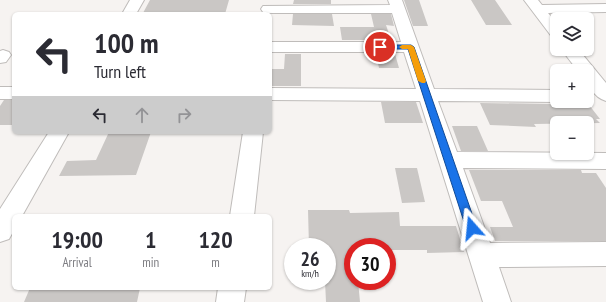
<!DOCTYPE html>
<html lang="en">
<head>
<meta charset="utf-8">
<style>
	:root { --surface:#fff; --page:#f7f7f7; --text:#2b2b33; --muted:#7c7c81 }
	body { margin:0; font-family:"PT Sans Narrow",sans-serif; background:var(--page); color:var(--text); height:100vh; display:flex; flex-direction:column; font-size:15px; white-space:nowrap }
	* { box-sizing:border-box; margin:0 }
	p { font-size:13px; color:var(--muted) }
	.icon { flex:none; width:22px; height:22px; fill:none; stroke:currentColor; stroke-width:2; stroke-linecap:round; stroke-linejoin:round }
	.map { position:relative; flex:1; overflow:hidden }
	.side { position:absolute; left:12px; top:214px; width:260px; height:76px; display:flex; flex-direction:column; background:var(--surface); border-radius:6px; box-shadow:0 1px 3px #0004 }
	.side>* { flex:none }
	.guide { position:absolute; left:12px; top:12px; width:260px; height:122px; border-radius:6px; box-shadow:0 1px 3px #0004; background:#fff; color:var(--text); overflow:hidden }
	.controls { position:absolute; left:550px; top:12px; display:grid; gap:8px }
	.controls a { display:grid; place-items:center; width:44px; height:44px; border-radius:6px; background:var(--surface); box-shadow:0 1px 3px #0004; font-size:20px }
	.speed { position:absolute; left:284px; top:238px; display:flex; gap:8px; font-size:20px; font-weight:700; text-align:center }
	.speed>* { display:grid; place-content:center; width:52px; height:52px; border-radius:50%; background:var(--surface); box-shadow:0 1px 3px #0004; line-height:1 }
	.speed small { font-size:10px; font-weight:400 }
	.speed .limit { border:6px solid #d22; background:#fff; color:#111 }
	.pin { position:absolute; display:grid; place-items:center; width:34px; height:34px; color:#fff; margin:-17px; border:2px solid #fff; border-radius:50%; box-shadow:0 1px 4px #0007 }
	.me { position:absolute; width:44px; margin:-22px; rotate:342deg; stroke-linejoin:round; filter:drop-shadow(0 0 3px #0008) }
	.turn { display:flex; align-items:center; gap:14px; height:84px; padding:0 16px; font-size:18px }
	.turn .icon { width:52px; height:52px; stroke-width:2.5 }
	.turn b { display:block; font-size:28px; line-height:34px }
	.lanes { display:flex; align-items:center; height:38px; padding:0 16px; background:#0003; justify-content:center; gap:20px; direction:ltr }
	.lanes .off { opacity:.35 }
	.eta { display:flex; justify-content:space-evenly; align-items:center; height:68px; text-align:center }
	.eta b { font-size:24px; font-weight:700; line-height:28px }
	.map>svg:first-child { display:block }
	.building { fill:#cac7c5 }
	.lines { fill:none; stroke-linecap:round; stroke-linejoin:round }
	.minor-casing { stroke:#bfbcba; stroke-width:2 }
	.minor { fill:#fff; fill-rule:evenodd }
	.route { fill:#1a73e8; stroke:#114b97 }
	.slow { fill:#f59e0b }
</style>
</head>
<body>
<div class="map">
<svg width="606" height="302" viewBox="0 0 606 302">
	<rect width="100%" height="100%" fill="#f6f3f1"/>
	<path class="building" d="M150 0H229L225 14 143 13Z
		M294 0H331V4H293Z
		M404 0H419L428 26H413Z
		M471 0H495L512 25H486Z
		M293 14H332L334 26 292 25Z
		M371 14H391L394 26 386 25 391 40H342L340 27H374Z
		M285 54H301V86H270V69H284Z
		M376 54H395L399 68H379Z
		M4 100H14V125H0V106Z
		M562 101H586L600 119H596L600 123 534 124 536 127 490 125 480 103 557 104 562 103Z
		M381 102H416L423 123H385Z
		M452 126H477L488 151H461Z
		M109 132H151L136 175 59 176 67 161 96 160Z
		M395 168H417L425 202 402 203Z
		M469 170H581L582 173H596L606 188V241H495L490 227H513L502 201H481Z
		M308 210H349L350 213 399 212 400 226H456L464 252 427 253V250H387V247H353V281H358L360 302H326L325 281H327V247H309Z
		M30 288H140L137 302H24Z"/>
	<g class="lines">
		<g class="minor-casing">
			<path id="minor" d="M130 0H144L136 14H122Z
				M388 0H402L434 89 557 90V101H561L557 102 438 101 457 152 606 153V169L463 168 490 243 606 242V266L499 267 511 302H483L420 101 270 100V88L416 89 404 52H270V42H401L392 13H268L263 12 261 9 263 6 390 5Z
				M524 0H538L542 5 606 4V12L548 13 557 24V39L552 37Z
				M561 49H578L606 83V101C593 97 587 84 587 71H578Z
				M3 50 9 52 11 55 6 62 0 63V51Z
				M0 87H14V99H0Z
				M49 132H69L22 216H14V230L9 239 0 242V209Z
				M243 132H263L254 216H230Z
				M218 288H246L244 302H216Z"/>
		</g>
		<use href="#minor" class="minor"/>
	</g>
	<path class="route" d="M411 45 414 47 477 228 476 232 472 233 468 232 466 228 408 49H380L376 47 380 45Z"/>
	<path class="slow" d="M411 45 414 47 426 81 425 83H422L418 81 408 49H402L399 47 402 45Z"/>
</svg>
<div class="controls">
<a><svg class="icon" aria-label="layers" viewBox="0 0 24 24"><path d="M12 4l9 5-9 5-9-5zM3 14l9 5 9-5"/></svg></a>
<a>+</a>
<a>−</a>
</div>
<div class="speed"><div>26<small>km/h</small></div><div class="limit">30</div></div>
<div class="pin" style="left:380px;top:47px;background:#d93025"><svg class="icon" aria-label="arrive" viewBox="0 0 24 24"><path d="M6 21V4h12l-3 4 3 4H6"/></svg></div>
<svg class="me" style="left:472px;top:228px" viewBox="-20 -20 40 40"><path d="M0-17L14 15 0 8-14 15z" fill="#1a73e8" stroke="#fff" stroke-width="4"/></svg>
<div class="guide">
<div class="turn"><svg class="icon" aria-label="left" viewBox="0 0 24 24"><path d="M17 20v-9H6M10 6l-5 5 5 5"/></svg><div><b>100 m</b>Turn left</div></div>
<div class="lanes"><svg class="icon" aria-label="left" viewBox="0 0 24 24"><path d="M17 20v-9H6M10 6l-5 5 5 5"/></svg><svg class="icon off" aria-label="ahead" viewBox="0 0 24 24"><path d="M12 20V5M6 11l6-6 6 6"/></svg><svg class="icon off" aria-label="right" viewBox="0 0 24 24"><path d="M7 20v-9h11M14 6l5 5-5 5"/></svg></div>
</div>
<section class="side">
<div class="eta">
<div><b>19:00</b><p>Arrival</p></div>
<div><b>1</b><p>min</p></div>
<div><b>120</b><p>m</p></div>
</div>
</section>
</div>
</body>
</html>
